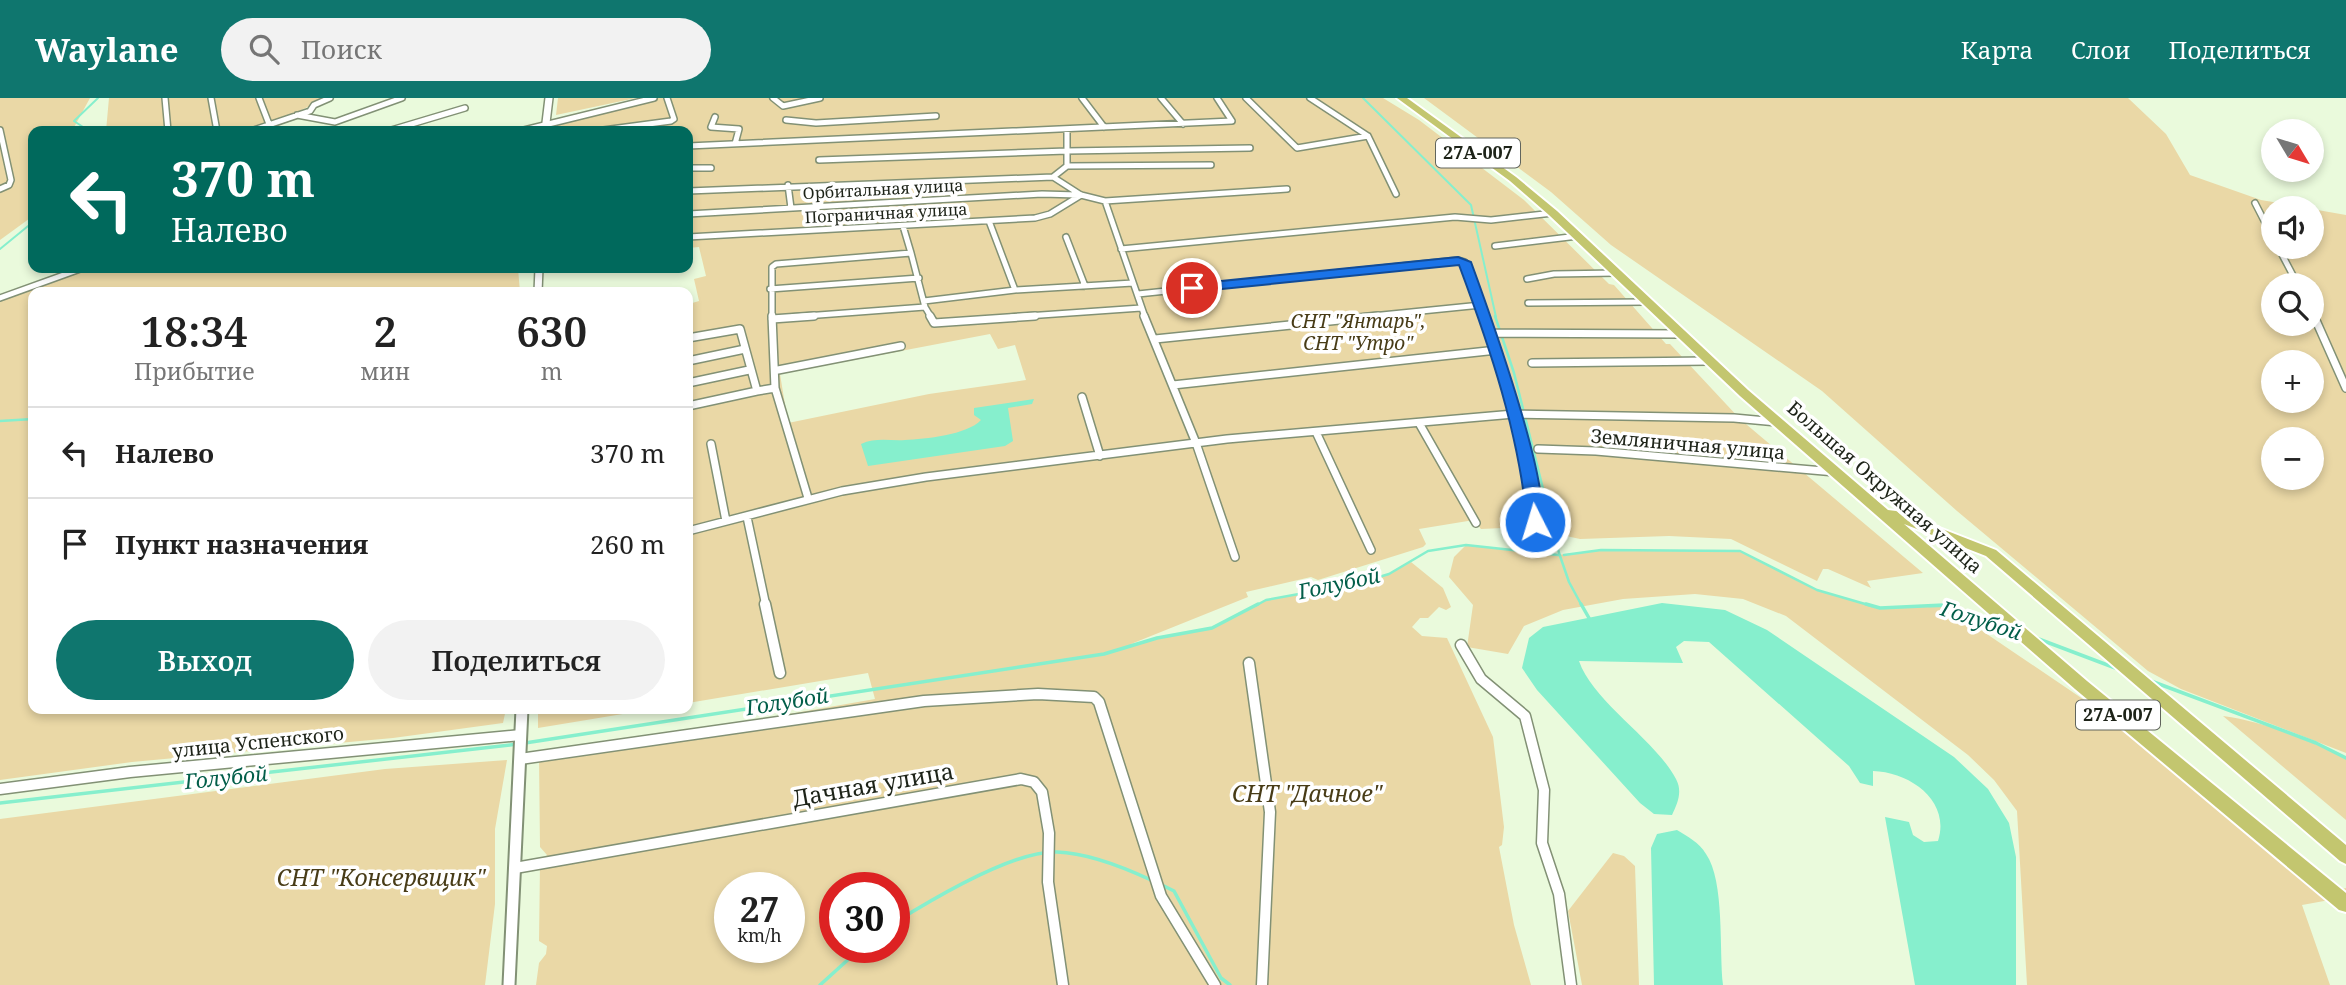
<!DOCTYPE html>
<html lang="ru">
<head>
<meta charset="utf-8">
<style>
	:root { --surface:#fff; --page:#f2f2f2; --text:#222; --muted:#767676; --line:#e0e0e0; --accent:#0f766e }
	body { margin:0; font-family:"Noto Serif",serif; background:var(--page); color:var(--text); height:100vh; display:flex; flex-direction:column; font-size:26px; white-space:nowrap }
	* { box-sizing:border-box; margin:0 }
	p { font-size:23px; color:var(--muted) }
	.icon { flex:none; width:38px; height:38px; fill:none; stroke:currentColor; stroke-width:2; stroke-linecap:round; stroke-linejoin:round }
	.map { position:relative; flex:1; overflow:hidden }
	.side { position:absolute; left:28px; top:189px; width:665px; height:427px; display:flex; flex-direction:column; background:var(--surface); border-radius:14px; box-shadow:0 4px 10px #0003 }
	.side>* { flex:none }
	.hud { position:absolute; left:28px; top:28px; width:665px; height:147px; border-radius:14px; box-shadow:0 4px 10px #0003; background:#00695c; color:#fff; overflow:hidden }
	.needle { width:46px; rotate:128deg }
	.fabs { position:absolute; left:2261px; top:21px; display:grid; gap:14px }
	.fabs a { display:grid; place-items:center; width:63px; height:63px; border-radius:50%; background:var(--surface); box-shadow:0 4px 10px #0003; font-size:35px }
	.speed { position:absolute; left:714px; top:774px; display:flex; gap:14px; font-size:35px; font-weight:700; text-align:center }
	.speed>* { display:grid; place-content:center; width:91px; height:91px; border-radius:50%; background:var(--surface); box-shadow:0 4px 10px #0003; line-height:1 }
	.speed small { font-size:18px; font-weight:400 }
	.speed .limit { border:10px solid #d22; background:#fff; color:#111 }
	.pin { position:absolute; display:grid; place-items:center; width:60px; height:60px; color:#fff; margin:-30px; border:4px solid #fff; border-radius:50%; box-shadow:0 2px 7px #0007 }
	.me { position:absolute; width:77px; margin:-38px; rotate:355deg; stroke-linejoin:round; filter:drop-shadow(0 0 5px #0008) }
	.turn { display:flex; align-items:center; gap:24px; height:147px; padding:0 28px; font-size:32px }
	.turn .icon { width:91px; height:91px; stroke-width:2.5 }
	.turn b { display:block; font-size:49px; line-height:60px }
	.eta { display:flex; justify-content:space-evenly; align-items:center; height:119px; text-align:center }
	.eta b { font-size:42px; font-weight:600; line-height:49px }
	.primary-button { display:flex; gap:14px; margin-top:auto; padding:14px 28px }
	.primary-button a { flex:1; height:80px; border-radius:42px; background:var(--accent); color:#fff; font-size:28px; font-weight:600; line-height:80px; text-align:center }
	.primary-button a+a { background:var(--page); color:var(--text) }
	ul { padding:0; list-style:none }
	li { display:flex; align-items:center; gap:21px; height:91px; padding:0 28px; border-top:2px solid var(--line) }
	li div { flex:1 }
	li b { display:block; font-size:26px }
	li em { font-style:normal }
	header { display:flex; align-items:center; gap:42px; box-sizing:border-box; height:98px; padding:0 35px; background:var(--accent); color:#fff }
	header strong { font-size:33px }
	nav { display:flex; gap:38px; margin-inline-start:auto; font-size:24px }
	.search { width:490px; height:63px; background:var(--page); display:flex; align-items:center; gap:18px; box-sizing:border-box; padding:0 24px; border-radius:38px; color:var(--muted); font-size:26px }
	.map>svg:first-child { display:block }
	.green { fill:#ead8a6; fill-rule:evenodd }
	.water { fill:#86efcd }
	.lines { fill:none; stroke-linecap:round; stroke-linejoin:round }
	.stream-far2 { stroke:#86efcd; stroke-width:2 }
	.stream-far1 { stroke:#86efcd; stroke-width:2.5 }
	.stream { stroke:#86efcd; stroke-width:3.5 }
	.minor-far2-casing { stroke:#829175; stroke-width:8 }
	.minor-far1-casing { stroke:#829175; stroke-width:10 }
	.minor-casing { stroke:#829175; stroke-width:13 }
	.tertiary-far1-casing { stroke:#829175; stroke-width:10 }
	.tertiary-casing { stroke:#829175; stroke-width:15 }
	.trunk-casing { stroke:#fff; stroke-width:4 }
	.minor-far2 { stroke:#fff; stroke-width:5 }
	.minor-far1 { stroke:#fff; stroke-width:7 }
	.minor { stroke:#fff; stroke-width:10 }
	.tertiary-far1 { stroke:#fff; stroke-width:7 }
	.tertiary { stroke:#fff; stroke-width:11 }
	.trunk { fill:#c3c66f; fill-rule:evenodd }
	.route { fill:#1a73e8; stroke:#114b97; stroke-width:2 }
	.labels { text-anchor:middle; stroke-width:7; stroke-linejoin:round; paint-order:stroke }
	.far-street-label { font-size:16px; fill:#1d2318; stroke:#fff }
	.shield { fill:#fff; stroke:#61655d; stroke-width:2 }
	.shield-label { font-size:18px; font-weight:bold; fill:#1d2318 }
	.park-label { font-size:19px; font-style:italic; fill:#483c17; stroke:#fff }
	.street-label { font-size:19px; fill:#1d2318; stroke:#fff }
	.water-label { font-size:21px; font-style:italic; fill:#025e49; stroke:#fff }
	.near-street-label { font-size:23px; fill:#1d2318; stroke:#fff }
	.near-park-label { font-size:23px; font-style:italic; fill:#483c17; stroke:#fff }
</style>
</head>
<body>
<header>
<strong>Waylane</strong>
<div class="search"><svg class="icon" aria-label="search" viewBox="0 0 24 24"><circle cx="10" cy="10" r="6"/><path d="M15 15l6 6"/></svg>Поиск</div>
<nav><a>Карта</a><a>Слои</a><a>Поделиться</a></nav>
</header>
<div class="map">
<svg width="2346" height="887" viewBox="0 0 2346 887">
	<rect width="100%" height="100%" fill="#eafadc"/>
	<path class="green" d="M0 0H90L72 33H33V118L0 142Z
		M109 0H328L254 33H106Z
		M558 0H636L556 17Z
		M657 0H1383L1419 22 1524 102 1609 186 1614 187 1666 246H1670L1740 321 1923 475 1867 483 1871 490 1828 471H1823L1817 483 1731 441 1669 438 1580 441 1525 429 1481 431 1474 422 1419 431 1426 446 1423 449 1318 482 1311 479 1246 494 1248 499 1131 546 1212 530 1266 502 1359 485 1389 476 1411 464 1443 490 1451 509 1446 512 1439 509 1428 520H1420L1412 529 1422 538 1447 540 1493 639 1504 729 1502 747 1499 749 1514 827 1531 887H536L539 865 546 856 547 848 539 843 540 766 547 757 540 749 539 660 875 601 868 575 688 605V225L689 206 699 203 694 181 706 178 699 149 688 150V33H550L552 23ZM990 236 998 251 1015 247 1026 282 929 296 788 325 780 276ZM730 789H789V849H730ZM835 789H894V849H835Z
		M1424 0H2128L2166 36 2190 77 2261 102 2308 110H2273V149H2312V111L2346 117V655L2181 591 2148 573 1957 413 1822 293 1611 147 1551 94ZM2273 187H2312V226H2273ZM2273 264H2312V303H2273ZM2273 341H2312V380H2273Z
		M83 170H518L520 194H33V611H506L503 625 393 640 132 664 0 682V201Z
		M1466 447 1558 457 1601 452 1740 453 1817 492 1880 510 1944 507 2102 614 2322 796 2346 790V799L2302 807 2330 887H2027L2017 713 1994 682 1968 657 1786 518 1743 501 1695 496 1623 501 1563 512 1524 528 1508 556 1467 549 1473 507 1449 479 1454 459Z
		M538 611H653L538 630Z
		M2223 618C2266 624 2307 641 2346 660V722Z
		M507 662 495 731V806L485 887H0V721L385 671Z
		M1613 755 1624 758 1635 768 1639 887H1582L1568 813Z"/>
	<path class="water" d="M1034 301 1032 306 1008 310 1013 343 1005 348 868 368 861 346C876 339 890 343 905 342 925 341 967 337 981 322L974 317V310Z
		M1662 505 1725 512 1767 532 1954 659 1988 691 2009 725 2016 759V887H1915L1885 719 1909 724 1913 737 1924 744 1938 743C1951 703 1910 674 1873 673V688L1860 685 1849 668 1709 544 1684 543 1676 549 1683 565 1579 563C1593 604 1655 641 1676 681 1683 694 1677 706 1672 717L1654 716 1640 705 1537 592 1522 570 1529 540 1543 529Z
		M1677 732C1688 739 1699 744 1706 756 1725 783 1719 853 1723 887H1654L1651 750 1657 736Z"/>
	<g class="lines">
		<path class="stream-far2" d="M1363 0 1471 107 1496 219
			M82 33 83 29 74 23 98 0
			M33 90V97
			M0 151 33 124"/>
		<path class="stream-far1" d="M1495 218 1514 275 1559 455 1569 484 1582 508
			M0 323 33 321
			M1564 457 1601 452 1740 453 1817 492 1872 508
			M1255 508 1266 502 1359 485 1389 476 1428 453 1466 447 1558 457
			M1929 508H1946"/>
		<path class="stream" d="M1581 506 1589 520
			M1866 506 1880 510 1944 507 2007 529
			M2036 540 2118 571
			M2151 583 2316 645 2346 660
			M525 645 1104 556 1157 540 1212 530 1258 506
			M0 705 518 646
			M1160 786 1174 793 1221 880 1230 887
			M894 825C931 802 1014 752 1057 754 1088 755 1123 769 1151 782
			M820 887 862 849"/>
		<g class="minor-far2-casing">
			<path id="minor-far2" d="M165 0 168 33
				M211 0 217 33
				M259 0 269 26
				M773 0 783 8 820 0
				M1082 0 1104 29
				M1161 0 1183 26
				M1246 0 1297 50 1368 38
				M1310 0 1368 38 1396 96
				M297 17 335 24 402 0
				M715 19 711 29 739 31 735 46
				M786 22 816 25 936 18
				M0 32 11 82 9 87 0 91
				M251 33 310 13 314 7 330 0
				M388 33 465 10
				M520 33 654 0
				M596 33 671 23 674 21 667 0
				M688 48 1232 23 1217 0
				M819 62 1067 53V31
				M1211 67 1067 68V53L1250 50
				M1067 68 1053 79 1081 97 1105 103 1145 219
				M688 70H711
				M788 87 791 110
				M688 93 1053 79
				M1105 103 1287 91
				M2255 105 2273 140
				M688 116 1042 96 1078 97
				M989 123 1015 192 1133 185
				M903 128 911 155
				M688 139 1035 120 1050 116 1081 97
				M1066 139 1085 188
				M1495 148 1578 138
				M2278 149 2298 187
				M1121 151 1455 119 1491 122 1553 115
				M1527 181 1554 176 1616 175
				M770 191 919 180
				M1138 196 1458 162 1465 164 1485 219
				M0 200 83 170
				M924 203 1015 192
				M1528 205 1646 204
				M2312 214 2314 219
				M772 219V169L776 166 911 155 925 209 931 219
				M792 219 925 209
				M1011 219 1141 210
				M1362 219 1481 207"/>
		</g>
		<g class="minor-far1-casing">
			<path id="minor-far1" d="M772 218 775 290 808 400
				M930 218 934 225 1035 218
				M1144 218 1196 345 1235 459
				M1484 218C1508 284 1528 354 1535 424
				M2314 218 2346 290
				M772 221 814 218
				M1491 235 1681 236
				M688 240 740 231 757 293 775 290
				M1155 241 1378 218
				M688 263 745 251
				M1532 265 1709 263
				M778 272 901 248
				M688 285 749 272
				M1173 287 1497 252
				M1082 299 1100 358
				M688 308 757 293
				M1419 325 1476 425
				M1316 334 1371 452
				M711 346 726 423
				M1538 351 1596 353 1835 374
				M747 419 766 508
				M688 433 842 393 926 379 1227 341 1514 316 1734 320 1777 324"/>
		</g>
		<g class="minor-casing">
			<path id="minor" d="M765 506 780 575
				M1461 547 1481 581 1525 618 1544 692 1542 745 1559 796 1571 887
				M1249 565 1270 714 1262 887
				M520 661 924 603 1038 596 1094 599 1099 604 1161 798 1215 887
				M0 691 130 674 521 637
				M515 770 1021 681 1034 684 1042 694 1049 735 1048 784 1063 887"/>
		</g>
		<g class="tertiary-far1-casing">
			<path id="tertiary-far1" d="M545 33 549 0
				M538 194 539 170"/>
		</g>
		<g class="tertiary-casing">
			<path id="tertiary" d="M509 887 522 611"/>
		</g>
		<g class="trunk-casing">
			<path id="trunk" d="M1397 0H1407L1516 79 1557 113 1748 292 1888 412 1896 413 1996 452 2346 747V766L2340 763 1986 458 1904 426 2087 583 2346 795V814L2339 812 2075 591 1740 298 1549 117 1510 83Z"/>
		</g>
		<use href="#minor-far2" class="minor-far2"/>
		<use href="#minor-far1" class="minor-far1"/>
		<use href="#minor" class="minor"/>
		<use href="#tertiary-far1" class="tertiary-far1"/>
		<use href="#tertiary" class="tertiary"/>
		<use href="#trunk" class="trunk"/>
	</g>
	<path class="route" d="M1458 159 1471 164C1486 205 1555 395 1540 428L1535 429 1527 424C1519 335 1490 250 1459 167L1192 194 1185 190 1192 186Z"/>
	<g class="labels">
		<g class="far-street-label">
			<text transform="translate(883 91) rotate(-3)" y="6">Орбитальная улица</text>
			<text transform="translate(886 115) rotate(-3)" y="6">Пограничная улица</text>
		</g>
		<g class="shield">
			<rect x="1436" y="40.5" width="84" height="29" rx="5"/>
			<rect x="2076" y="602.5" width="84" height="29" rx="5"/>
		</g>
		<g class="shield-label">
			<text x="1478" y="61">27А-007</text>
			<text x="2118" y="623">27А-007</text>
		</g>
		<g class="park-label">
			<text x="1358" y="230">СНТ "Янтарь",<tspan x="1358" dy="22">СНТ "Утро"</tspan></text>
		</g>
		<g class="street-label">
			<text transform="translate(1688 346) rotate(5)" y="7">Земляничная улица</text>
			<text transform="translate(1885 389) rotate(41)" y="7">Большая Окружная улица</text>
			<text transform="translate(258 644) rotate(-6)" y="7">улица Успенского</text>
		</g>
		<g class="water-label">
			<text transform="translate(1339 486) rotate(-12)" y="7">Голубой</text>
			<text transform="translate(1981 523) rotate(18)" y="7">Голубой</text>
			<text transform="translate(787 604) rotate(-9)" y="7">Голубой</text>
			<text transform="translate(226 680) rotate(-6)" y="7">Голубой</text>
		</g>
		<g class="near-street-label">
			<text transform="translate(873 687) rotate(-10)" y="8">Дачная улица</text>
		</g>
		<g class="near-park-label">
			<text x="1307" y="704">СНТ "Дачное"</text>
			<text x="381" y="788">СНТ "Консервщик"</text>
		</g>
	</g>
</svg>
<div class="fabs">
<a><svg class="needle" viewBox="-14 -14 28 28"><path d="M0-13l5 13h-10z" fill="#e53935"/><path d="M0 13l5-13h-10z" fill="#767676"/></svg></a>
<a><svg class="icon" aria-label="sound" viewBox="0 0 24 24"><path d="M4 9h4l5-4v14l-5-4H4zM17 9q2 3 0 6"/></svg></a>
<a><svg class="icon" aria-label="search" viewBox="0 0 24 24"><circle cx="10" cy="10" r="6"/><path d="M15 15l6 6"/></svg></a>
<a>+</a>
<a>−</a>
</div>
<div class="speed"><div>27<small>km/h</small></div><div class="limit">30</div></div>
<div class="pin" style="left:1192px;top:190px;background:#d93025"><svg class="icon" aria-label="arrive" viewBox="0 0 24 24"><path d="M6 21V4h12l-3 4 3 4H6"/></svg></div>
<svg class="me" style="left:1535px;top:424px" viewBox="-20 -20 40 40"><circle r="17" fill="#1a73e8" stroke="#fff" stroke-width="3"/><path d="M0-11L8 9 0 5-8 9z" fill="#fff"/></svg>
<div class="hud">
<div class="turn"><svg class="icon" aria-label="left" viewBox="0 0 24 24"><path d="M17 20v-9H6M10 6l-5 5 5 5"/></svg><div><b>370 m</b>Налево</div></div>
</div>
<section class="side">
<div class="eta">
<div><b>18:34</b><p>Прибытие</p></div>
<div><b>2</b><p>мин</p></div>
<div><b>630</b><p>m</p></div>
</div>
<ul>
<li><svg class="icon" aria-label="left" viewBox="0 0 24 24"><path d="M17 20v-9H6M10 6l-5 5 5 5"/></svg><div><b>Налево</b></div><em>370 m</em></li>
<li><svg class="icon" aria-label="arrive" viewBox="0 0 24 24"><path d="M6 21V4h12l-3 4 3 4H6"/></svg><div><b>Пункт назначения</b></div><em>260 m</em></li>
</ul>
<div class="primary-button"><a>Выход</a><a>Поделиться</a></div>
</section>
</div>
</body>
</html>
